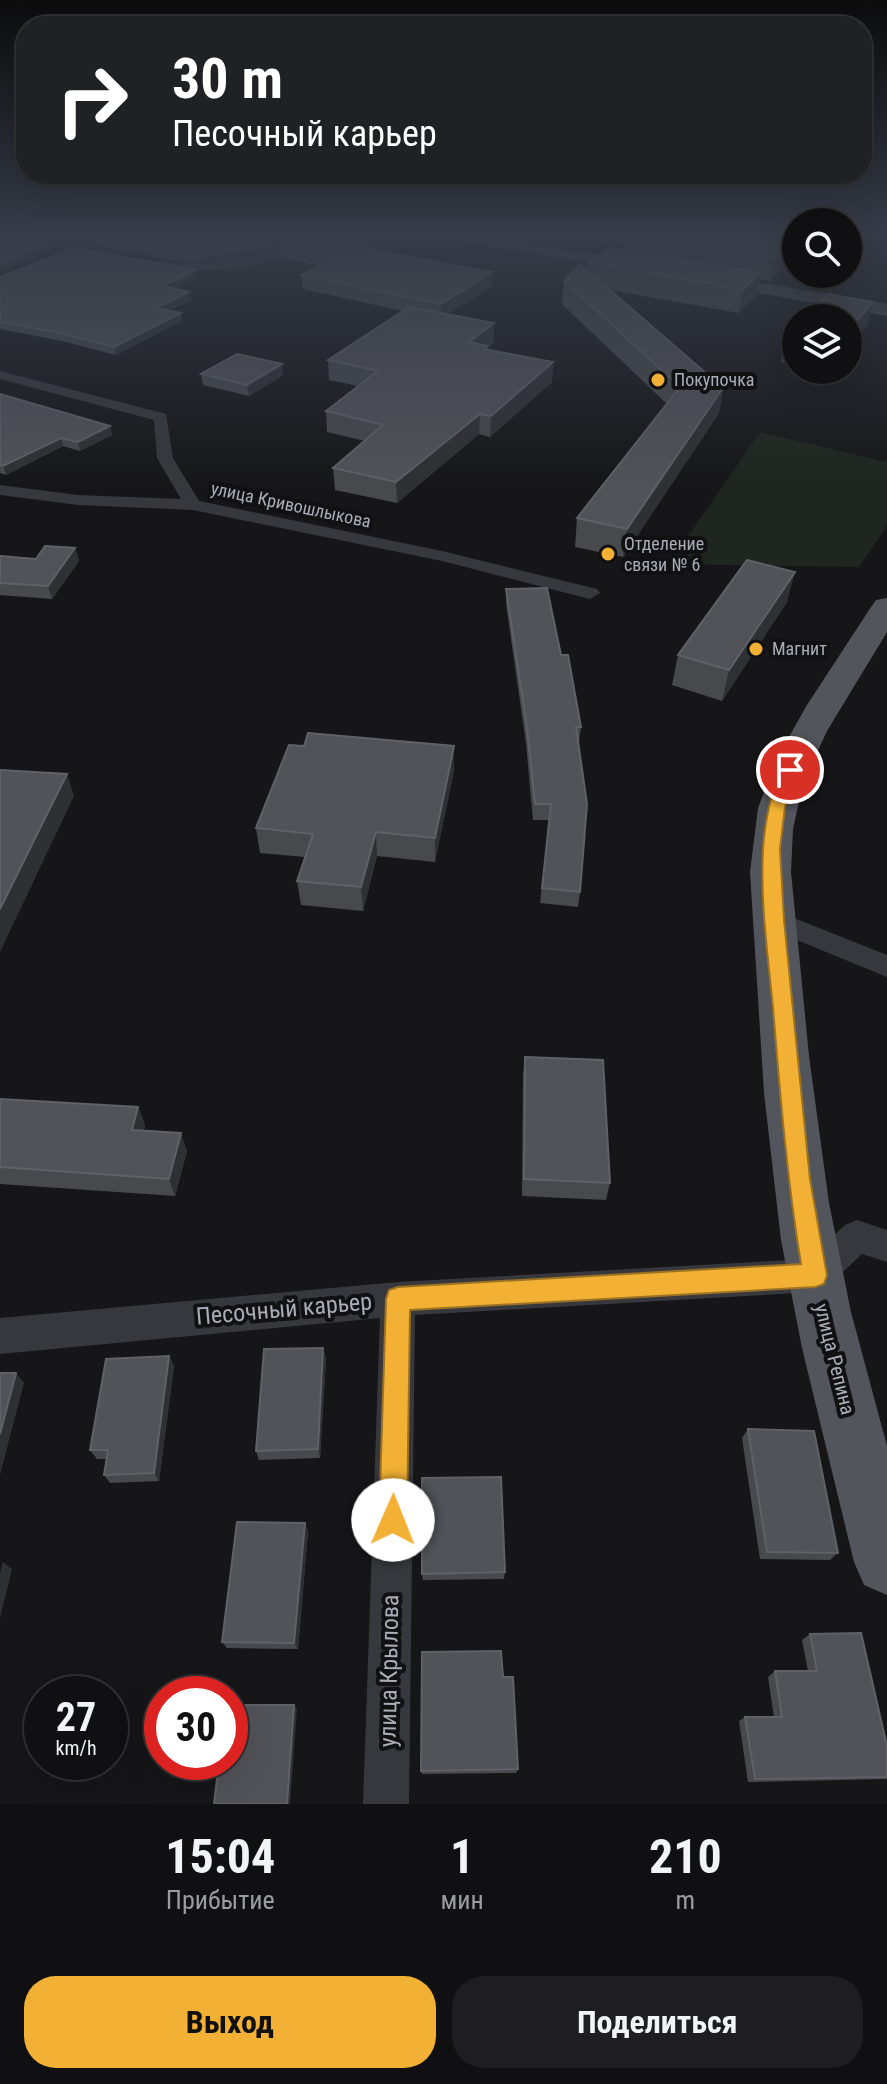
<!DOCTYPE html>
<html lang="ru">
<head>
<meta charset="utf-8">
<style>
	:root { --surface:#101012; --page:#1e1e20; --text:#f1f3f6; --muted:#9c9d9f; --line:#303032; --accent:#f2b134 }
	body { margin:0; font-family:"Roboto Condensed",sans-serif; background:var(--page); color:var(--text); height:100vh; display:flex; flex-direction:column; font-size:30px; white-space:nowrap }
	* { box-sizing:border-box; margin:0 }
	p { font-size:26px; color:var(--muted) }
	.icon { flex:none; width:44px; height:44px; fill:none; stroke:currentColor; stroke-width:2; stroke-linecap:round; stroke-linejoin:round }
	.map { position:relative; height:1804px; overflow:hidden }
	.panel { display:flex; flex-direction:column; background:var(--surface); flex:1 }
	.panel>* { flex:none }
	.guide { position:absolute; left:16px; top:16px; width:856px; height:168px; border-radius:32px; box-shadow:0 8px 32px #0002,0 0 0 2px var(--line); background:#202124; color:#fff; overflow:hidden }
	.fabs { position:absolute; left:782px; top:208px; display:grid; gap:16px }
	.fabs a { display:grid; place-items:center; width:80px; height:80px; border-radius:50%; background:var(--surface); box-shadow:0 8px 32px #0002,0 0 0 2px var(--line); font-size:40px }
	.speed { position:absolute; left:24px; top:1676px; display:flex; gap:16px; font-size:40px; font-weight:700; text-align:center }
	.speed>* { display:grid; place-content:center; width:104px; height:104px; border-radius:50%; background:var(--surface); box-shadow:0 8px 32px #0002,0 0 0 2px var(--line); line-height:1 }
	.speed small { font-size:20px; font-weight:400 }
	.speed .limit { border:12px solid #d22; background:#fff; color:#111 }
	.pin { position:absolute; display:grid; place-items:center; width:68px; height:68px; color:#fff; margin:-34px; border:4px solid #fff; border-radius:50%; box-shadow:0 2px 8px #0007 }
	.me { position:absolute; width:88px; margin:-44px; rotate:1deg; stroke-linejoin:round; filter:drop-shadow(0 0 6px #0008) }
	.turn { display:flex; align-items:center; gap:28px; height:168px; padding:0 24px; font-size:36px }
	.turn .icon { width:104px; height:104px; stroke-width:2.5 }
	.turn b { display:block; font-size:56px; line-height:68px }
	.eta { display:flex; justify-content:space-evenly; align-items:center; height:136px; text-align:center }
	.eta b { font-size:48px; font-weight:700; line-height:56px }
	.primary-button { display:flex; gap:16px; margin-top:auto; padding:16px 24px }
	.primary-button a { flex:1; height:92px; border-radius:32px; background:var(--accent); color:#111; font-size:32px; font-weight:700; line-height:92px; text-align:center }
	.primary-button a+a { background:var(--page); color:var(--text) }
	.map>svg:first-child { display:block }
	.green { fill:#1e261f }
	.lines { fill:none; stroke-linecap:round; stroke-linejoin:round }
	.minor { fill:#37383d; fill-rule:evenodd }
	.secondary { fill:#45474d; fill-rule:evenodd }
	.primary { fill:#53555c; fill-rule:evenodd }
	.wall { fill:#47494d }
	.shaded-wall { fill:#2f3033 }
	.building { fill:#525359; stroke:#5f6168; stroke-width:2 }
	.route { fill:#f2b134; stroke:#9d7322; stroke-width:2 }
	.poi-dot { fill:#f2b134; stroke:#111113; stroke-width:3 }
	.labels { text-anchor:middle; stroke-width:8; stroke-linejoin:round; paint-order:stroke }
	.far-poi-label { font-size:18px; fill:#a8adb8; stroke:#111113; text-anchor:start }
	.far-street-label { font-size:18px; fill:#a8adb8; stroke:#111113 }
	.street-label { font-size:20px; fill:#a8adb8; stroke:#111113 }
	.near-street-label { font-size:24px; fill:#a8adb8; stroke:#111113 }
</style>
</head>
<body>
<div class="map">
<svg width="887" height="1804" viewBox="0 0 887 1804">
	<rect width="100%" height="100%" fill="#161618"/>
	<path class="green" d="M760 432 887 462V526L859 567 669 564Z"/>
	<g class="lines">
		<path class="minor" d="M0 235H19L112 254 106 257 4 238Z
			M308 235H321C281 268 210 276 160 268L154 265 160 262C215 269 258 257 308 235Z
			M0 371 166 414 173 458 199 501 442 551 597 589 600 593 590 599 442 561 193 510 78 505 0 495V485L78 495 181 499 157 458 154 420 0 379Z
			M774 910 887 955V977L765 927 761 920 765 913Z
			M857 1220 887 1230V1262L862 1254 827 1287 815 1292 415 1315 409 1804H363L380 1318 0 1354V1318L398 1282 808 1259 845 1225Z"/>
		<path class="secondary" d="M446 235H479L644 263 653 268 644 273 454 240Z
			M709 274 887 304V316L703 283 700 279Z"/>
		<path class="primary" d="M887 598V632L827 731 803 783 793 829 791 872 809 1056 829 1203 851 1312 887 1446V1595L864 1585 854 1562 802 1348 781 1240 764 1093 750 872 758 808 777 758 807 705 871 607 876 600Z"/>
	</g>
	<path class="wall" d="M12 235H100L69 241Z
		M299 235 260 254 251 252 242 257 194 264 97 246 95 239Z
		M604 235H796V255L770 281 759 279 756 296 739 313 610 290 723 388 719 413 623 557 575 547 577 518 667 404 562 304 564 281 588 271V262L627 250V247L604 243Z
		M280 245 379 250 377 251 492 286 448 314 494 342 488 347V349L553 362 552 382 490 437 479 434 397 503 335 490 333 468 365 441 327 432 326 411 358 386 329 380 328 360 403 311 303 289 301 275 320 266 282 258Z
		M0 277 196 278 174 289 191 300 168 311 181 313 182 321 116 355 62 341 0 329Z
		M796 327V365L781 362 786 337Z
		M201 374 283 375 249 396 203 385Z
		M0 394 110 426 112 435 80 451 63 446 6 475 0 473Z
		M75 548 79 561 52 599 0 595V556L36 559Z
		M506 589 561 655 581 727 579 742H578L580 892 578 907 540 903 549 820H533L526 743 506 604Z
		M787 602 722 701 672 685 678 655Z
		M304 746H454V770L435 862 377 856 363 911 301 905 297 881 305 857 260 853 256 828Z
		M525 1057 610 1183 606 1200 522 1196 523 1075Z
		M0 1099 138 1107 145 1125 144 1131 187 1151 175 1196 0 1184Z
		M323 1348 326 1358 320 1458 259 1460 256 1451Z
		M169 1356 174 1366 159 1481 110 1483 104 1475 106 1459H97L90 1450Z
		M748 1429 838 1553 830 1560 760 1559 742 1438Z
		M308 1531 298 1649 227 1648 222 1642Z
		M505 1572 504 1579 423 1580 422 1574Z
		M810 1634 887 1777V1779L748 1782 739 1721 745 1717H774L768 1677 775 1671H808L802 1640Z
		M518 1769 516 1773 422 1774 421 1771Z"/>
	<path class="shaded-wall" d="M68 235H100L69 241Z
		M284 235H299L260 254 259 247Z
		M378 236 379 250 358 261 357 247Z
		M796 238V255L770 281 775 259Z
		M50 243 52 250 0 272V264Z
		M250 245 251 252 242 257 194 264 193 257Z
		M195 270 196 278 164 294 163 286Z
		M492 272V286L441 319V304Z
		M760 273 756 296 739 313 743 290Z
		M189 292 191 300 156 316 155 308Z
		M873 302 867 326 848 348V331Z
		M181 313 182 321 116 355 114 347Z
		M494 323V342L488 347 487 365 469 342Z
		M553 362 552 382 490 437 491 416Z
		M282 364 283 375 249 396 247 385Z
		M723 388 719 413 623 557 627 529Z
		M480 414 479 434 397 503 396 482Z
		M110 426 112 435 80 451 78 442Z
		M61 438 63 446 6 475 3 466Z
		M75 548 79 561 52 599 48 586Z
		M795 572 787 602 722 701 729 670Z
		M454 746V770L435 862V838Z
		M67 774 74 796 0 952V909Z
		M376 832 377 856 363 911 361 887Z
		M138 1107 145 1125 139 1148 132 1130Z
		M181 1133 187 1151 175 1196 169 1179Z
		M323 1348 326 1358 320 1458 318 1449Z
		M169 1356 174 1366 159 1481 154 1473Z
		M16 1373 24 1383 0 1475V1434Z
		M305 1523 308 1531 298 1649 294 1643Z
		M3 1562 12 1569 0 1618V1573Z
		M294 1705 297 1709 290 1804H287Z"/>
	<path class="building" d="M0 235H5L50 243 0 264Z
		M104 235H284L259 247 250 245 241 250 193 257 95 239Z
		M301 235H369L378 236 357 247 492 272 441 304 301 275 339 256 280 245Z
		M629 235H796V238L775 259Z
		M75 248 195 270 163 286 189 292 155 308 181 313 114 347 60 333 0 322V277Z
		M610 248 760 273 743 290 588 262Z
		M580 264 723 388 627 529 577 518 680 387 564 281Z
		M828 294 873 302 848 331V318H805Z
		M409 307 494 323 469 342 488 346 484 349 553 362 491 416 480 414 396 482 333 468 383 425 326 411 378 371 328 360Z
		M796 327V339L786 337Z
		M237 354 282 364 247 385 201 374Z
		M0 394 110 426 78 442 61 438 3 466 0 465Z
		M45 546 75 548 48 586 0 583V556L36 559Z
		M747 560 795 572 729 670 678 655Z
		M547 588 561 655H568L581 727H576L587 804 580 892 542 888 551 804H535L527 728 506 589Z
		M308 733 454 746 435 838 376 832 361 887 297 881 313 834 256 828 289 745 304 746Z
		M0 770 67 774 0 909Z
		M525 1057 603 1060 610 1183 524 1179Z
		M0 1099 138 1107 132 1130 181 1133 169 1179 0 1167Z
		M323 1348 318 1449 256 1451 264 1349Z
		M169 1356 154 1473 104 1475 108 1450H90L106 1359Z
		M0 1373H16L0 1434Z
		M748 1429 814 1431 838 1553 767 1552Z
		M501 1477 505 1572 422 1574V1478Z
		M237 1522 305 1523 294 1643 222 1642Z
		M861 1633 887 1746V1777L755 1779 745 1717H782L775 1671H817L810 1634Z
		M501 1651 503 1677H513L518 1769 421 1771 422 1652Z
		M230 1705H294L287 1804H214L219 1762H230Z"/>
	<linearGradient id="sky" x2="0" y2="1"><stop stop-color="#0c0c0d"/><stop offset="0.48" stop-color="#363c48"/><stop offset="1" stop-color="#363c48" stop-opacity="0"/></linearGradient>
	<rect width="887" height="487" fill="url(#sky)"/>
	<path class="route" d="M790 765 798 770 785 807 780 849 784 920 810 1179 827 1275 824 1284 815 1287 410 1310 407 1520 402 1530 393 1534 383 1530 379 1520 386 1299 389 1290 398 1287 801 1264C787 1179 780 1094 773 1008 768 956 760 902 763 849 764 831 772 771 790 765Z"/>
	<g class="poi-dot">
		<circle cx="658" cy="380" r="8"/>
		<circle cx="608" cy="554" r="8"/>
		<circle cx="756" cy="649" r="8"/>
	</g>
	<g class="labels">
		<g class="far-poi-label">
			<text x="674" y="386">Покупочка</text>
			<text x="624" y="550">Отделение<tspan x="624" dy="21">связи № 6</tspan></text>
			<text x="772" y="655">Магнит</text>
		</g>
		<g class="far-street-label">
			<text transform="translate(291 505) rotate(12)" y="6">улица Кривошлыкова</text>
		</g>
		<g class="street-label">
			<text transform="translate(835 1359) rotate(76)" y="7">улица Репина</text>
		</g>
		<g class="near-street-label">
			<text transform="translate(284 1309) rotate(-5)" y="8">Песочный карьер</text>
			<text transform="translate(389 1671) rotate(-89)" y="8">улица Крылова</text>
		</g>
	</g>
</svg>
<div class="fabs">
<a><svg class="icon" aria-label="search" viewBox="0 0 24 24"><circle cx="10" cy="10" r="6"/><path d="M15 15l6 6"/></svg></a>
<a><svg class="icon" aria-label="layers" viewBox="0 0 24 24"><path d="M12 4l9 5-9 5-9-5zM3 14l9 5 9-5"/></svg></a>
</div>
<div class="speed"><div>27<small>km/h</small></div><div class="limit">30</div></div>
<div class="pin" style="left:790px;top:770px;background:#d93025"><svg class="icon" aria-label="arrive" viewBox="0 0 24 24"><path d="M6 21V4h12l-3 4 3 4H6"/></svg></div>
<svg class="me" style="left:393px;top:1520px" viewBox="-20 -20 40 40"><circle r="19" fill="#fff"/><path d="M0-13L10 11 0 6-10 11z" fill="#f2b134"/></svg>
<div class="guide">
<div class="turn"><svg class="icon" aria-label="right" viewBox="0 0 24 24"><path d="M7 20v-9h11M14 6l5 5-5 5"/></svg><div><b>30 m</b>Песочный карьер</div></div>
</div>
</div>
<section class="panel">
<div class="eta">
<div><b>15:04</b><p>Прибытие</p></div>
<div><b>1</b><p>мин</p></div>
<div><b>210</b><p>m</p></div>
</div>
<div class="primary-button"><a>Выход</a><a>Поделиться</a></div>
</section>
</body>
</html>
